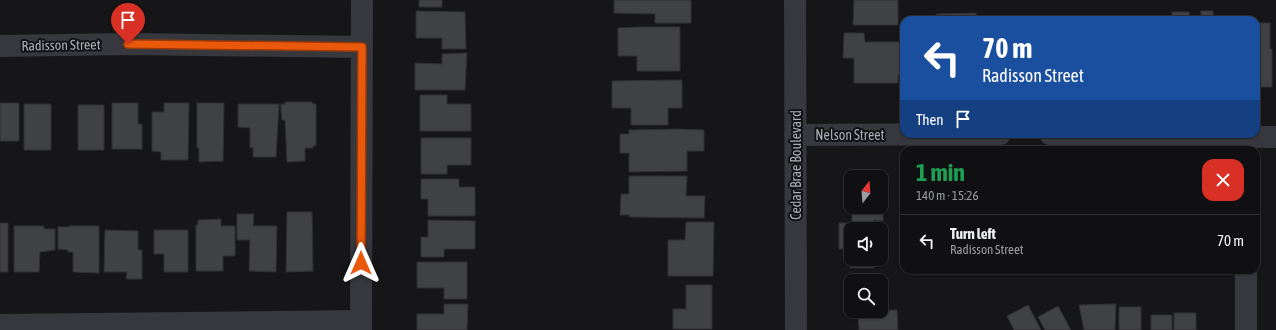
<!DOCTYPE html>
<html lang="en">
<head>
<meta charset="utf-8">
<style>
	:root { --surface:#101012; --page:#1e1e20; --text:#f1f3f6; --muted:#9c9d9f; --line:#303032 }
	body { margin:0; font-family:"Asap Condensed",sans-serif; background:var(--page); color:var(--text); height:100vh; display:flex; flex-direction:column; font-size:15px; white-space:nowrap }
	* { box-sizing:border-box; margin:0 }
	p { font-size:13px; color:var(--muted) }
	.icon { flex:none; width:22px; height:22px; fill:none; stroke:currentColor; stroke-width:2; stroke-linecap:round; stroke-linejoin:round }
	.map { position:relative; flex:1; overflow:hidden }
	.sheet { position:absolute; left:900px; top:146px; width:360px; height:128px; display:flex; flex-direction:column; background:var(--surface); border-radius:12px; box-shadow:0 1px 3px #0004,0 0 0 1px var(--line) }
	.sheet>* { flex:none }
	.hud { position:absolute; left:900px; top:16px; width:360px; height:122px; border-radius:12px; box-shadow:0 1px 3px #0004,0 0 0 1px var(--line); background:#1a4fa0; color:#fff; overflow:hidden }
	.needle { width:26px; rotate:17deg }
	.buttons { position:absolute; left:844px; top:170px; display:grid; gap:8px }
	.buttons a { display:grid; place-items:center; width:44px; height:44px; border-radius:8px; background:var(--surface); box-shadow:0 1px 3px #0004,0 0 0 1px var(--line); font-size:20px }
	.pin { position:absolute; display:grid; place-items:center; width:34px; height:34px; color:#fff; margin:-41px -17px; border-radius:50% 50% 50% 0; rotate:-45deg; box-shadow:0 0 4px #0007 }
	.pin .icon { rotate:45deg }
	.me { position:absolute; width:44px; margin:-22px; rotate:0deg; stroke-linejoin:round; filter:drop-shadow(0 0 3px #0008) }
	.turn { display:flex; align-items:center; gap:14px; height:84px; padding:0 16px; font-size:18px }
	.turn .icon { width:52px; height:52px; stroke-width:2.5 }
	.turn b { display:block; font-size:28px; line-height:34px }
	.then { display:flex; align-items:center; height:38px; padding:0 16px; background:#0003; gap:8px; font-size:15px }
	.round { display:grid; place-items:center; flex:none; width:42px; height:42px; border-radius:12px; background:var(--page) }
	.headline { display:flex; align-items:center; justify-content:space-between; height:68px; padding:0 16px }
	h1 { font-size:24px; font-weight:700; line-height:30px; color:#1e9e55 }
	ul { padding:0; list-style:none }
	li { display:flex; align-items:center; gap:12px; height:52px; padding:0 16px; border-top:1px solid var(--line) }
	li div { flex:1 }
	li b { display:block; font-size:15px }
	li em { font-style:normal }
	.map>svg:first-child { display:block }
	.building { fill:#404145; stroke:#303034 }
	.lines { fill:none; stroke-linecap:round; stroke-linejoin:round }
	.street { stroke:#37383d; stroke-width:22 }
	.route-casing { stroke:#983908; stroke-width:10 }
	.route { stroke:#ea580c; stroke-width:7 }
	.labels { text-anchor:middle; stroke-width:4; stroke-linejoin:round; paint-order:stroke }
	.street-label { font-size:14px; fill:#a8adb8; stroke:#111113 }
</style>
</head>
<body>
<div class="map">
<svg width="1276" height="330" viewBox="0 0 1276 330">
	<rect width="100%" height="100%" fill="#161618"/>
	<path class="building" d="M419 0H442V7H419Z
		M614 0H691V23H655V14L614 13Z
		M854 0H898V25H853Z
		M416 11 465 12 466 49H442V38H416Z
		M1201 11H1213V20H1201Z
		M1172 12H1189L1190 20H1172Z
		M976 13V20H936V14Z
		M1256 23H1270V49H1272V87H1256Z
		M637 27H680V71H637V56H618V28Z
		M844 33H864L865 42H904L903 75H898V83H854V58H843Z
		M467 53 465 90H415V63L442 64V54Z
		M682 80V108H668V125H631V108H612V81Z
		M420 95H447V104H471V131H420Z
		M285 102H312L313 104H316V146H313V148H305V161L287 162 285 120H282L281 111V104H285Z
		M0 103H19V141H0Z
		M112 103H138V124H142V149H112Z
		M164 103H189L188 160H161V152L152 151V112H164Z
		M197 103H224L223 161 199 162V148H197Z
		M24 104H51V150H24Z
		M238 104H279L276 157H253V147L250 148V128L238 127Z
		M78 105H104V150H78Z
		M677 129 704 130V151H687V171L629 172V153H620V134H629V130Z
		M421 138H471V165H447V174H421Z
		M629 176H687L686 196H705L704 218 629 217V215H620L621 194H629Z
		M421 179H459V187H475V216H428V199H421Z
		M881 201H883V221L874 220V229H851V259H874V268H850V249H839V223H852V207H881Z
		M287 212H312L313 271 286 272Z
		M237 214H254L253 226H277L276 272 249 271 250 240H237Z
		M221 219V226H235V256H223V271H196V225H198V220Z
		M428 220 475 221V249H444V257H421V237H428Z
		M686 222H714L713 276H668V240H685Z
		M0 223H8V272H0Z
		M14 226H44V229H55V250L40 252 39 272H14Z
		M69 226H99V273L73 272V252H68V250L58 249V227H69Z
		M105 230 138 231V250H142V279H126L127 272H104Z
		M154 230H188V272H164V254H154Z
		M417 262H467V299H444V288H417Z
		M686 285H712V329H673V309H686Z
		M444 304H468L467 330H417V314H444Z
		M1116 304 1115 330H1084L1079 305Z
		M1028 305 1041 330H1014L1007 316Z
		M1058 306 1071 330H1045L1038 317Z
		M1119 307H1141V330H1119Z
		M897 310 898 330H859L858 311Z
		M1174 313H1196V330H1174Z
		M1151 315H1172V330H1151Z"/>
	<g class="lines">
		<path class="street" d="M795 0 796 330
			M0 46 129 44 362 47
			M1050 134 1276 137
			M795 135 1000 134
			M0 325 361 321
			M361 330 362 0
			M1246 330V270"/>
	</g>
	<g class="lines">
		<g class="route-casing">
			<path id="route" d="M128 44 362 47 361 263"/>
		</g>
		<use href="#route" class="route"/>
	</g>
	<g class="labels">
		<g class="street-label">
			<text transform="translate(61 45) rotate(-1)" y="5">Radisson Street</text>
			<text x="850" y="140">Nelson Street</text>
			<text transform="translate(796 165) rotate(-90)" y="5">Cedar Brae Boulevard</text>
		</g>
	</g>
</svg>
<div class="buttons">
<a><svg class="needle" viewBox="-14 -14 28 28"><path d="M0-13l5 13h-10z" fill="#e53935"/><path d="M0 13l5-13h-10z" fill="#9c9d9f"/></svg></a>
<a><svg class="icon" aria-label="sound" viewBox="0 0 24 24"><path d="M4 9h4l5-4v14l-5-4H4zM17 9q2 3 0 6"/></svg></a>
<a><svg class="icon" aria-label="search" viewBox="0 0 24 24"><circle cx="10" cy="10" r="6"/><path d="M15 15l6 6"/></svg></a>
</div>
<div class="pin" style="left:128px;top:44px;background:#d93025"><svg class="icon" aria-label="arrive" viewBox="0 0 24 24"><path d="M6 21V4h12l-3 4 3 4H6"/></svg></div>
<svg class="me" style="left:361px;top:263px" viewBox="-20 -20 40 40"><path d="M0-17L14 15 0 8-14 15z" fill="#ea580c" stroke="#fff" stroke-width="4"/></svg>
<div class="hud">
<div class="turn"><svg class="icon" aria-label="left" viewBox="0 0 24 24"><path d="M17 20v-9H6M10 6l-5 5 5 5"/></svg><div><b>70 m</b>Radisson Street</div></div>
<div class="then">Then<svg class="icon" aria-label="arrive" viewBox="0 0 24 24"><path d="M6 21V4h12l-3 4 3 4H6"/></svg></div>
</div>
<section class="sheet">
<div class="headline"><div><h1>1 min</h1><p>140 m · 15:26</p></div><a class="round" style="background:#d93025;color:#fff"><svg class="icon" aria-label="close" viewBox="0 0 24 24"><path d="M6 6l12 12M18 6L6 18"/></svg></a></div>
<ul>
<li><svg class="icon" aria-label="left" viewBox="0 0 24 24"><path d="M17 20v-9H6M10 6l-5 5 5 5"/></svg><div><b>Turn left</b><p>Radisson Street</p></div><em>70 m</em></li>
</ul>
</section>
</div>
</body>
</html>
